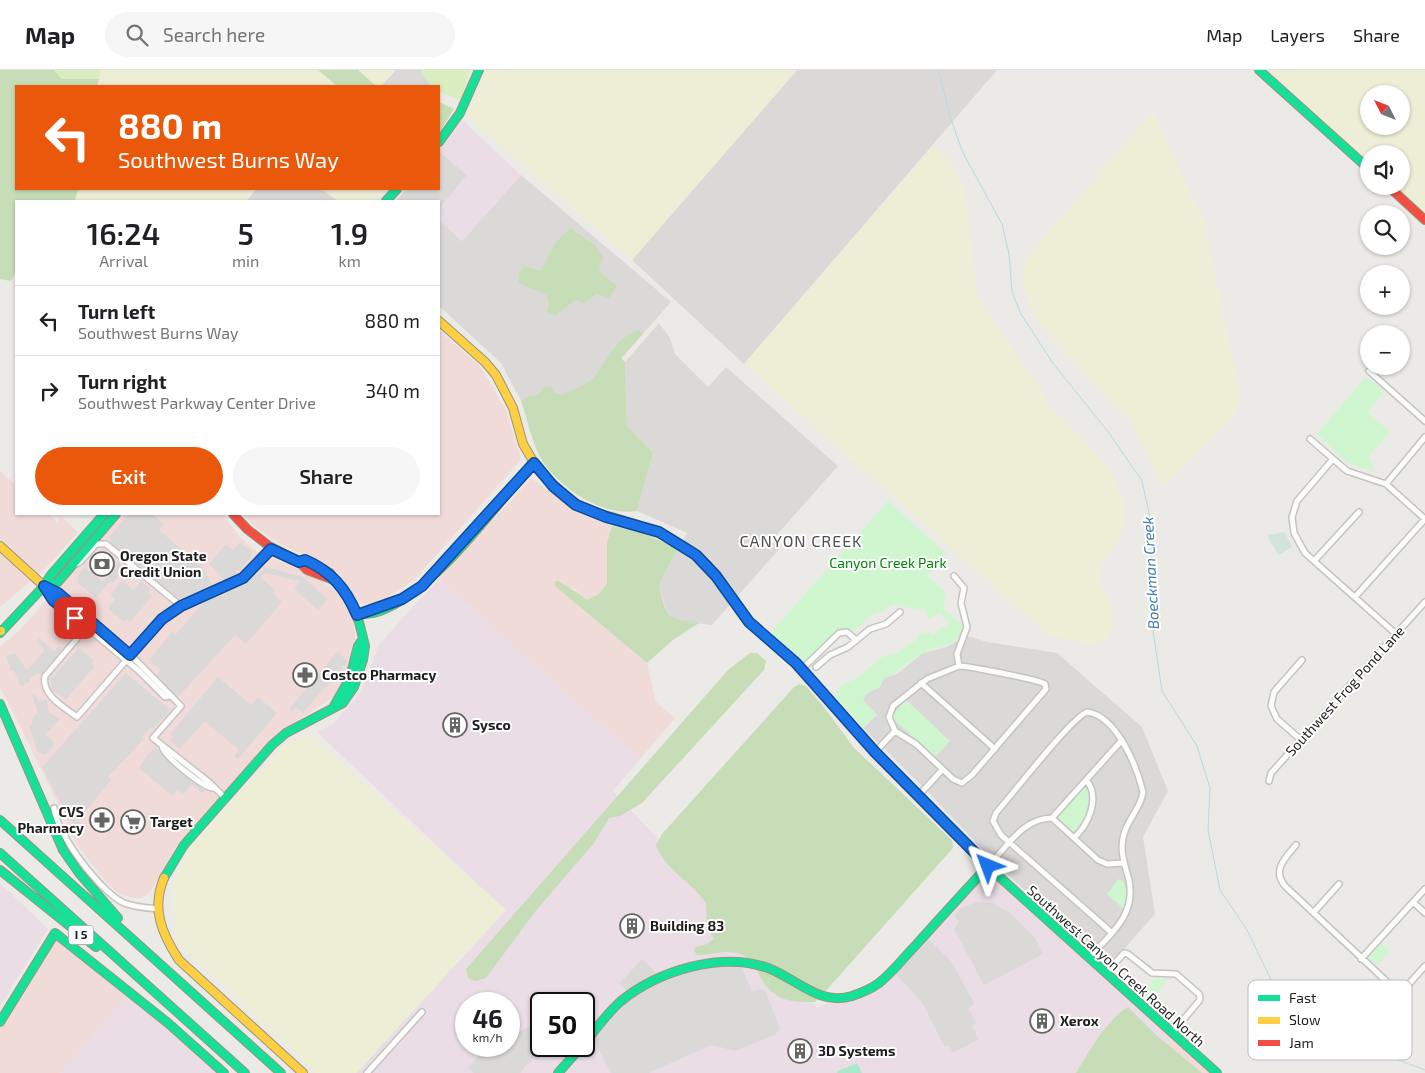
<!DOCTYPE html>
<html lang="en">
<head>
<meta charset="utf-8">
<style>
	:root { --surface:#fff; --page:#f6f6f6; --text:#202124; --muted:#757577; --line:#e0e0e0; --accent:#ea580c }
	body { margin:0; font-family:"Exo 2",sans-serif; background:var(--page); color:var(--text); height:100vh; display:flex; flex-direction:column; font-size:19px; white-space:nowrap }
	* { box-sizing:border-box; margin:0 }
	p { font-size:16px; color:var(--muted) }
	.icon { flex:none; width:28px; height:28px; fill:none; stroke:currentColor; stroke-width:2; stroke-linecap:round; stroke-linejoin:round }
	.map { position:relative; flex:1; overflow:hidden }
	.side { position:absolute; left:15px; top:130px; width:425px; height:315px; display:flex; flex-direction:column; background:var(--surface); border-radius:0px; box-shadow:0 1px 4px #0004 }
	.side>* { flex:none }
	.guide { position:absolute; left:15px; top:15px; width:425px; height:105px; border-radius:0px; box-shadow:0 1px 4px #0004; background:#ea580c; color:#fff; overflow:hidden }
	.needle { width:32px; rotate:312deg }
	.fabs { position:absolute; left:1360px; top:15px; display:grid; gap:10px }
	.fabs a { display:grid; place-items:center; width:50px; height:50px; border-radius:50%; background:var(--surface); box-shadow:0 1px 4px #0004; font-size:25px }
	.speed { position:absolute; left:455px; top:922px; display:flex; gap:10px; font-size:25px; font-weight:700; text-align:center }
	.speed>* { display:grid; place-content:center; width:65px; height:65px; border-radius:50%; background:var(--surface); box-shadow:0 1px 4px #0004; line-height:1 }
	.speed small { font-size:12px; font-weight:400 }
	.speed .limit { border:2px solid #111; border-radius:8px; background:#fff; color:#111 }
	.pin { position:absolute; display:grid; place-items:center; width:42px; height:42px; color:#fff; margin:-21px; border-radius:10px; box-shadow:0 2px 8px #0006 }
	.me { position:absolute; width:55px; margin:-28px; rotate:316deg; stroke-linejoin:round; filter:drop-shadow(0 0 4px #0008) }
	.turn { display:flex; align-items:center; gap:18px; height:105px; padding:0 20px; font-size:22px }
	.turn .icon { width:65px; height:65px; stroke-width:2.5 }
	.turn b { display:block; font-size:35px; line-height:42px }
	.eta { display:flex; justify-content:space-evenly; align-items:center; height:85px; text-align:center }
	.eta b { font-size:30px; font-weight:600; line-height:35px }
	.action { display:flex; gap:10px; margin-top:auto; padding:10px 20px }
	.action a { flex:1; height:58px; border-radius:30px; background:var(--accent); color:#fff; font-size:20px; font-weight:600; line-height:58px; text-align:center }
	.action a+a { background:var(--page); color:var(--text) }
	ul { padding:0; list-style:none }
	li { display:flex; align-items:center; gap:15px; height:70px; padding:0 20px; border-top:1px solid var(--line) }
	li div { flex:1 }
	li b { display:block; font-size:19px }
	li em { font-style:normal }
	header { display:flex; align-items:center; gap:30px; box-sizing:border-box; height:70px; padding:0 25px; background:var(--surface); border-bottom:1px solid var(--line) }
	header strong { font-size:24px }
	nav { display:flex; gap:28px; margin-inline-start:auto; font-size:18px }
	.search { width:350px; height:45px; background:var(--page); display:flex; align-items:center; gap:12px; box-sizing:border-box; padding:0 18px; border-radius:28px; color:var(--muted); font-size:19px }
	.map>svg:first-child { display:block }
	.residential { fill:#dbd9d7 }
	.commercial { fill:#f0dbd9 }
	.industrial { fill:#eadde6; fill-rule:evenodd }
	.farmland { fill:#eeeed7; fill-rule:evenodd }
	.grass { fill:#daedc1 }
	.forest { fill:#c7ddb8 }
	.wetland { fill:#d2e4d9 }
	.park { fill:#d0f6cf }
	.pitch { fill:#ace8cc }
	.parking { fill:#dad9d8 }
	.lines { fill:none; stroke-linecap:round; stroke-linejoin:round }
	.stream { stroke:#b5dbe3; stroke-width:1 }
	.street-casing { stroke:#c4c4c2; stroke-width:8 }
	.fast-casing { stroke:#96967d; stroke-width:10 }
	.slow-casing { stroke:#96967d; stroke-width:10 }
	.jam-casing { stroke:#96967d; stroke-width:10 }
	.street { stroke:#fcfcfb; stroke-width:5 }
	.fast { stroke:#16e098; stroke-width:8 }
	.slow { stroke:#ffcf43; stroke-width:8 }
	.jam { stroke:#f24e42; stroke-width:8 }
	.route-casing { stroke:#114b97; stroke-width:12 }
	.route { stroke:#1a73e8; stroke-width:9 }
	.labels { text-anchor:middle; stroke-width:4; stroke-linejoin:round; paint-order:stroke }
	.shield { fill:#fff; stroke:#616161; stroke-width:1 }
	.shield-label { font-size:12px; font-weight:bold; fill:#1d1d1d }
	.poi-label { font-size:14px; font-weight:bold; fill:#1d1d1d; stroke:#fff; text-anchor:start }
	.park-label { font-size:14px; fill:#008606; stroke:#fff }
	.street-label { font-size:14px; fill:#1d1d1d; stroke:#fff }
	.water-label { font-size:15px; font-style:italic; fill:#3e7aaf; stroke:#fff }
	.quarter-label { font-size:16px; letter-spacing:1px; fill:#505050; stroke:#fff }
	.key { fill:#fff; stroke:#bbb; stroke-width:1 }
	.key-label { font-size:14px; fill:#1d1d1d }
</style>
</head>
<body>
<header>
<strong>Map</strong>
<div class="search"><svg class="icon" aria-label="search" viewBox="0 0 24 24"><circle cx="10" cy="10" r="6"/><path d="M15 15l6 6"/></svg>Search here</div>
<nav><a>Map</a><a>Layers</a><a>Share</a></nav>
</header>
<div class="map">
<svg width="1425" height="1003" viewBox="0 0 1425 1003">
	<rect width="100%" height="100%" fill="#eceae6"/>
	<path class="residential" d="M396 0H423L421 2 431 16H381Z
		M797 0H997L744 294 632 190Z
		M439 81 467 105 439 139V131H396L406 119H439Z
		M521 105 671 232 539 382 521 331 501 293 439 236V150L462 171Z
		M256 119H322L338 131H246Z
		M659 253 670 268 675 284 708 317 726 297 838 396 774 468 781 477 712 555 673 550 667 545 659 514 687 463 637 441 653 382 627 356 625 292Z
		M961 564 987 572 1057 583 1142 657 1168 721 1143 767 1155 844 1109 896 997 795 928 722 863 658 877 645 863 631 865 625 880 616 884 608 897 604 923 583 947 577 959 570Z"/>
	<path class="commercial" d="M439 260 480 296 507 343 521 390 414 510 377 534H360L339 503 309 486 285 477 258 459 243 444H439Z
		M0 401 16 415V444H48L57 452 61 447 78 462 46 498 0 537Z
		M531 408 580 444 612 456 607 472V512L599 524 587 531 575 519 568 518 558 511 560 520 647 593 656 632 675 648 640 689 439 509Z
		M121 444H222L241 468 257 482 309 503 336 521 348 537 354 554 356 573 346 610 335 626 276 665 175 778 152 819 146 825 138 829 119 824 104 810 78 776 13 641 0 618V576L18 562 70 503 80 496Z
		M59 870 126 927 60 1003H0V956L49 877 53 871Z
		M1172 969 1210 1003H1138Z"/>
	<path class="industrial" d="M462 50 521 105 462 171 439 150V139L467 105 439 81Z
		M439 509 640 689 613 721 817 938 838 928 853 929 878 918 893 904 982 806 987 804 991 806 1172 969 1138 1003H356L505 840 317 662 332 655 361 622 379 574ZM466 934H509V976H466ZM541 934H584V976H541Z
		M0 813 48 859 0 936Z
		M126 927 160 951 219 1003H60Z"/>
	<path class="farmland" d="M101 0H318L337 16H97Z
		M358 0H396L381 16H376Z
		M485 0H797L632 190 466 46 481 15Z
		M1269 0H1425V144L1395 116H1401V84H1369V92ZM1369 24H1401V56H1369Z
		M1153 42 1204 153 1240 323 1234 346 1163 417 1131 352 1038 253 1024 219 1023 204 1027 187Z
		M934 75 947 87 964 119 978 229 1041 320 1051 341 1068 353 1111 402 1124 433 1122 462 1114 477 1100 495V512L1111 535 1112 557 1106 570 1093 575 1047 564 744 294Z
		M78 119H256L246 131H75Z
		M322 119H385L374 131H338Z
		M309 664 506 840 356 1003H316L177 872 171 817 191 776 283 676Z"/>
	<path class="grass" d="M54 0H101L99 9H62Z
		M423 0H470L461 30 439 22V16H431L421 2Z"/>
	<path class="forest" d="M0 0H54L62 9H99L97 16H16V119H78L75 131H16V202L11 211 0 209Z
		M318 0H358L376 16H337Z
		M439 32 454 39 439 63Z
		M570 158 595 175 603 187 599 198 602 204 617 216 609 228 596 224 585 233 575 230 556 245 547 242 549 232 546 225 519 213 518 205 524 196 540 201 556 172Z
		M638 260 643 264 621 288 625 292 627 356 653 382 637 441C604 447 561 419 543 392 532 375 528 350 521 331L529 326 538 325 545 316 551 317 555 323 562 325C572 320 585 316 593 308 608 290 614 269 638 260Z
		M612 456 643 463 678 479 659 514C667 548 663 548 699 553L673 570 647 593 555 516V511H558C569 518 578 522 587 530L599 524 607 513V472Z
		M750 583H757L766 591 764 600 642 733 620 746 609 748 594 773 534 843 486 908 475 911 468 908 466 899 728 600Z
		M800 614 806 616 823 636 854 678 952 770 953 778 824 923 815 932C785 932 773 930 758 903 755 898 748 889 743 885 730 878 710 885 697 885L694 881 695 877 707 874 714 869 707 856 706 833C692 812 664 799 656 775L662 764 794 617Z
		M1128 937 1156 965 1202 1003H1076C1088 983 1108 948 1128 937Z"/>
	<path class="wetland" d="M1285 462 1292 477 1279 485 1270 472 1268 465Z"/>
	<path class="park" d="M1365 308 1369 309 1384 322 1367 342 1390 362 1369 386 1374 402 1348 393 1317 364Z
		M888 431 947 484 927 506 946 523 943 535 944 539 964 557C951 585 945 571 924 583 909 590 900 602 884 608L880 617 865 625 863 631 877 645 863 658 834 625 837 624 838 617 857 608 882 587 897 583 917 569 918 564 929 562 933 566 941 557H948L949 553 940 543 929 549 923 537 919 540 893 534 883 541 871 545 855 560 845 558 839 559 804 591 775 566 773 560Z
		M906 630 950 671 935 687 891 647Z
		M1084 718 1092 722 1087 745 1078 763 1066 759 1058 747Z
		M1119 809 1124 812 1128 827 1125 840 1107 824Z
		M1381 873 1390 881 1377 895 1370 886Z
		M1170 908 1149 931 1142 925 1154 909Z"/>
	<path class="pitch" d="M857 993 862 1003H837L838 1001Z"/>
	<path class="parking" d="M129 444H152L164 454 159 460 205 500 212 516 187 528 177 527 108 474 111 471 108 468Z
		M240 472 252 482 250 484 252 486 239 501 236 499V504L224 510 209 494 226 474 233 480Z
		M118 492 123 496 117 504 119 506 113 513 110 511 96 528 77 512 79 509 77 507 85 497 103 512Z
		M264 498H270L303 507 328 529 318 540 294 519 300 511 265 503 261 508 275 520 273 524 282 532 246 574 235 565 178 627 155 607 160 600 149 590 172 562 175 565 202 534 248 512Z
		M122 510 133 520 141 511 151 519 148 523 152 526 130 552 127 549 124 552 108 538 115 529 110 525Z
		M39 568 54 581 59 576 63 579 40 605 37 603 30 609V612L20 616 14 600 11 601 6 586 15 583 27 600 45 580 36 572Z
		M79 578 94 591 91 593 95 596 66 629 52 620 50 609Z
		M338 581 347 592 303 643 296 637 292 642 289 639Z
		M126 603 170 640 153 659 151 657 142 667 144 669 108 707 111 710 78 751 85 757 82 760 69 749 42 697Z
		M218 607 251 635 258 627 277 643 238 689 234 686 239 680 205 651 180 679 170 671 173 667 170 664Z
		M35 624 39 631 47 629 49 643 60 649 46 664 53 671V676L48 683 43 685 37 681 29 656 32 655 33 647 38 643 32 625Z
		M155 678 205 721 202 723 192 714 183 724 178 720 172 726 139 698 148 684Z
		M976 832 992 833 1010 843 1035 868 1043 884 984 915 954 859 959 852 954 846 960 839Z
		M929 870 951 891 974 933 968 939 976 953 972 956 979 969 953 983 949 975 945 977 921 931 896 904Z
		M642 889 662 908 678 902 740 892 752 922 759 919 765 921 780 958 776 964 736 981 711 975 649 1003H611L591 965 630 924 619 914Z
		M509 951 520 961 541 951V976H556L536 984 520 1003H474L468 998 487 976H509Z"/>
	<g class="lines">
		<path class="stream" d="M939 0 949 44 963 83 1002 154 1009 184 1012 222 1021 244 1052 292 1109 363 1142 411 1152 457 1150 540 1162 621 1197 676 1210 718 1208 760 1220 820 1247 860 1283 934 1295 944 1358 975 1425 1000"/>
		<g class="street-casing">
			<path id="street" d="M1369 301 1425 351
				M1310 369 1347 401 1386 414 1425 449
				M1333 389 1297 431 1292 447 1294 463 1305 483 1396 564
				M1386 414 1425 367
				M1314 491 1359 442
				M74 495 80 492 96 474H106L181 536
				M954 506 964 518 961 533 967 557 957 584 959 596
				M44 516 59 523 127 581 181 636 153 668 210 713 225 728
				M45 518 53 529 139 601 165 627 169 626
				M1355 527 1425 449
				M86 558 45 606C41 625 64 637 77 647L162 549 181 536 243 508 271 479
				M959 596C968 596 1040 610 1045 614L1046 619 972 705 962 713 953 709 916 674 895 661 889 647 893 636 927 609Z
				M816 597 830 585 848 577 870 559 886 554 900 542
				M801 600 839 563 847 562 856 570
				M921 613 995 679
				M1301 670 1277 649 1271 636 1274 622 1302 590
				M162 676C163 686 202 716 212 718
				M875 682 895 661
				M1269 711 1271 703 1425 532
				M919 725 942 700
				M54 738C56 763 100 822 124 833 134 837 147 838 158 839
				M1052 748 1122 670
				M1052 748 1098 790 1107 794 1124 793
				M1074 768C1089 754 1100 728 1087 711
				M1296 775C1285 788 1271 801 1286 817L1400 924 1425 896
				M988 796C1007 777 1023 748 1052 748
				M1413 832 1425 843
				M1314 842 1339 814
				M1089 888C1111 863 1136 846 1129 810 1125 795 1120 783 1123 768 1126 750 1141 739 1143 722 1137 697 1117 646 1087 642 1071 648 1012 725 996 743L993 751 1001 765 1111 862
				M1361 889 1425 819
				M1106 903 1124 883 1128 884 1152 903 1176 904 1199 924 1200 928 1199 931 1172 963
				M367 1003 422 942"/>
		</g>
		<g class="fast-casing">
			<path id="fast" d="M1259 0 1369 99
				M439 72 460 43 479 0
				M386 131 397 119
				M44 516 58 512 116 444
				M357 545C364 544 373 544 380 541 435 521 494 437 533 393
				M357 545 393 532
				M0 563 44 516 50 506 104 444
				M0 634 63 780 79 803 118 848
				M334 636 350 608 358 576 362 570
				M891 699 993 801 1217 1003
				M0 750 281 1003
				M0 783 245 1003
				M0 800 96 877
				M164 808 184 775 272 675 286 663 343 633 354 617 363 590 365 576 359 552 347 525 330 503 305 490 299 492
				M0 952 55 863 168 953 224 1003
				M584 974C596 959 607 943 621 931 658 901 721 881 768 898 797 909 819 936 852 926 861 923 871 919 879 913 893 902 904 887 916 875 940 848 964 822 988 796
				M558 1003 582 976"/>
		</g>
		<g class="slow-casing">
			<path id="slow" d="M439 251 485 292 496 305 513 338 523 374 539 401 572 432 601 444
				M0 476 44 516
				M707 495 749 552 795 593 891 699
				M0 561H1
				M164 808C151 839 162 864 179 890L303 1003"/>
		</g>
		<g class="jam-casing">
			<path id="jam" d="M1388 116 1425 150
				M233 444 247 459 269 476 299 492 307 500 334 510
				M601 444C640 455 678 465 707 495"/>
		</g>
		<use href="#street" class="street"/>
		<use href="#fast" class="fast"/>
		<use href="#slow" class="slow"/>
		<use href="#jam" class="jam"/>
	</g>
	<g class="lines">
		<g class="route-casing">
			<path id="route" d="M75 548 53 530 44 516 58 523 130 585 162 549 181 536 243 508 271 479 299 492 305 490C331 501 346 519 357 545L402 529 422 516 534 393 553 416 576 435 606 447 659 462 696 485 716 506 749 552 796 593 875 682 988 796"/>
		</g>
		<use href="#route" class="route"/>
	</g>
	<defs>
		<g id="bank-ring" transform="scale(1.25)"><circle r="9.5" fill="#fff" stroke="#656563" stroke-width="1.5"/><path d="M-6-4H6V4H-6ZM0-2.3a2.3 2.3 0 1 0 0 4.6a2.3 2.3 0 1 0 0-4.6Z" fill="#656563"/></g>
		<g id="pharmacy-ring" transform="scale(1.25)"><circle r="9.5" fill="#fff" stroke="#656563" stroke-width="1.5"/><path d="M-2-6h4v4h4v4h-4v4h-4v-4h-4v-4h4Z" fill="#656563"/></g>
		<g id="building-ring" transform="scale(1.25)"><circle r="9.5" fill="#fff" stroke="#656563" stroke-width="1.5"/><path d="M-4-6H4V6H1V3H-1V6H-4ZM-2.5-4.3h1.7v1.8h-1.7ZM.8-4.3h1.7v1.8H.8ZM-2.5-1h1.7V.8h-1.7ZM.8-1h1.7V.8H.8Z" fill="#656563"/></g>
		<g id="supermarket-ring" transform="scale(1.25)"><circle r="9.5" fill="#fff" stroke="#656563" stroke-width="1.5"/><path d="M-6-5.5h2.5l.6 2H6L4.5 2H-2.5L-4.4-4H-6ZM-1.5 3.2a1.3 1.3 0 1 0 .1 0ZM3 3.2a1.3 1.3 0 1 0 .1 0Z" fill="#656563"/></g>
	</defs>
	<g fill-rule="evenodd">
		<use href="#bank-ring" x="102" y="494"/>
		<use href="#pharmacy-ring" x="305" y="605"/>
		<use href="#building-ring" x="455" y="655"/>
		<use href="#pharmacy-ring" x="102" y="750"/>
		<use href="#supermarket-ring" x="133" y="752"/>
		<use href="#building-ring" x="632" y="856"/>
		<use href="#building-ring" x="1042" y="951"/>
		<use href="#building-ring" x="800" y="981"/>
	</g>
	<g class="labels">
		<rect class="shield" x="68.5" y="855.5" width="25" height="19" rx="4"/>
		<g class="shield-label">
			<text x="81" y="869">I 5</text>
		</g>
		<g class="poi-label">
			<text x="120" y="491">Oregon State<tspan x="120" dy="16">Credit Union</tspan></text>
			<text x="322" y="610">Costco Pharmacy</text>
			<text x="472" y="660">Sysco</text>
			<text x="84" y="747" text-anchor="end">CVS<tspan x="84" dy="16">Pharmacy</tspan></text>
			<text x="150" y="757">Target</text>
			<text x="650" y="861">Building 83</text>
			<text x="1060" y="956">Xerox</text>
			<text x="818" y="986">3D Systems</text>
		</g>
		<g class="park-label">
			<text x="888" y="498">Canyon Creek Park</text>
		</g>
		<g class="street-label">
			<text transform="translate(1345 621) rotate(-48)" y="5">Southwest Frog Pond Lane</text>
			<text transform="translate(1116 896) rotate(42)" y="5">Southwest Canyon Creek Road North</text>
		</g>
		<g class="water-label">
			<text transform="translate(1151 503) rotate(-93)" y="5">Boeckman Creek</text>
		</g>
		<g class="quarter-label">
			<text x="801" y="477">CANYON CREEK</text>
		</g>
	</g>
	<rect x="1248" y="910" width="164" height="80" rx="8" class="key"/>
	<rect x="1258" y="925" width="22" height="6" fill="#16e098"/>
	<rect x="1258" y="947" width="22" height="7" fill="#ffcf43"/>
	<rect x="1258" y="970" width="22" height="6" fill="#f24e42"/>
	<g class="key-label">
		<text x="1289" y="933">Fast</text>
		<text x="1289" y="955">Slow</text>
		<text x="1289" y="978">Jam</text>
	</g>
</svg>
<div class="fabs">
<a><svg class="needle" viewBox="-14 -14 28 28"><path d="M0-13l5 13h-10z" fill="#e53935"/><path d="M0 13l5-13h-10z" fill="#757577"/></svg></a>
<a><svg class="icon" aria-label="sound" viewBox="0 0 24 24"><path d="M4 9h4l5-4v14l-5-4H4zM17 9q2 3 0 6"/></svg></a>
<a><svg class="icon" aria-label="search" viewBox="0 0 24 24"><circle cx="10" cy="10" r="6"/><path d="M15 15l6 6"/></svg></a>
<a>+</a>
<a>−</a>
</div>
<div class="speed"><div>46<small>km/h</small></div><div class="limit">50</div></div>
<div class="pin" style="left:75px;top:548px;background:#d93025"><svg class="icon" aria-label="arrive" viewBox="0 0 24 24"><path d="M6 21V4h12l-3 4 3 4H6"/></svg></div>
<svg class="me" style="left:988px;top:796px" viewBox="-20 -20 40 40"><path d="M0-17L14 15 0 8-14 15z" fill="#1a73e8" stroke="#fff" stroke-width="4"/></svg>
<div class="guide">
<div class="turn"><svg class="icon" aria-label="left" viewBox="0 0 24 24"><path d="M17 20v-9H6M10 6l-5 5 5 5"/></svg><div><b>880 m</b>Southwest Burns Way</div></div>
</div>
<section class="side">
<div class="eta">
<div><b>16:24</b><p>Arrival</p></div>
<div><b>5</b><p>min</p></div>
<div><b>1.9</b><p>km</p></div>
</div>
<ul>
<li><svg class="icon" aria-label="left" viewBox="0 0 24 24"><path d="M17 20v-9H6M10 6l-5 5 5 5"/></svg><div><b>Turn left</b><p>Southwest Burns Way</p></div><em>880 m</em></li>
<li><svg class="icon" aria-label="right" viewBox="0 0 24 24"><path d="M7 20v-9h11M14 6l5 5-5 5"/></svg><div><b>Turn right</b><p>Southwest Parkway Center Drive</p></div><em>340 m</em></li>
</ul>
<div class="action"><a>Exit</a><a>Share</a></div>
</section>
</div>
</body>
</html>
